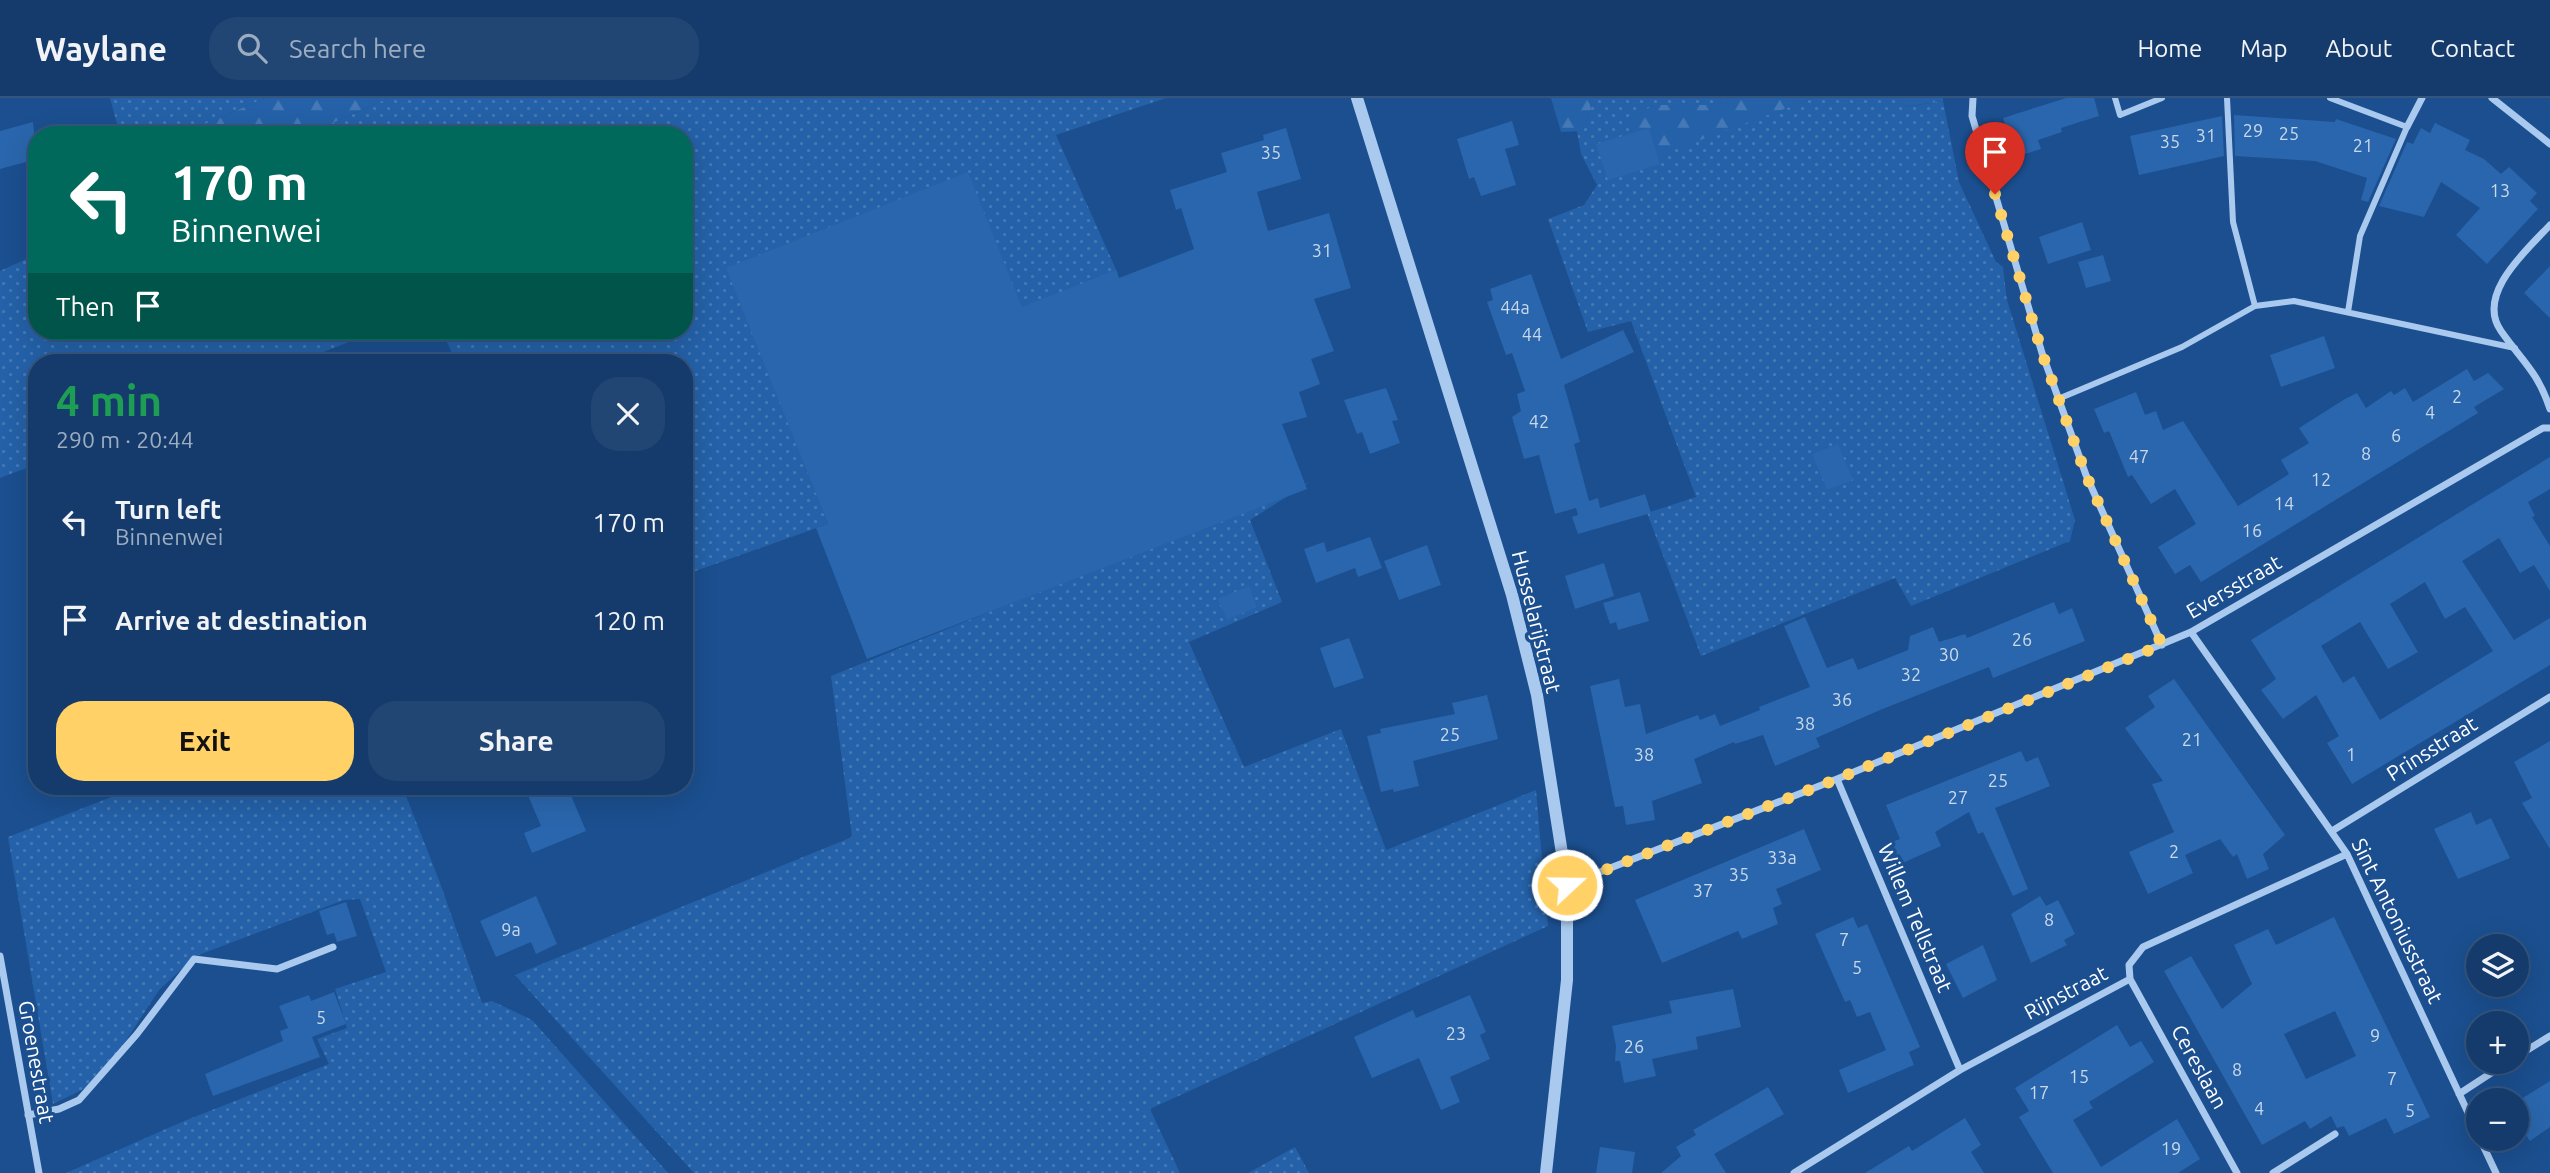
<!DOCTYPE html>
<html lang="en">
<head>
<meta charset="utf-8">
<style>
	:root { --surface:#143b6b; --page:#214673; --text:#f1f3f6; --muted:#9dadc1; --line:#33557e; --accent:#ffd166 }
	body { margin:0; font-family:Ubuntu,sans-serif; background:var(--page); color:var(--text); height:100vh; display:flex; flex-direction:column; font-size:26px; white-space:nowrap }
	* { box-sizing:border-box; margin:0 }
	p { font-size:23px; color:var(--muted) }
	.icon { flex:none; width:38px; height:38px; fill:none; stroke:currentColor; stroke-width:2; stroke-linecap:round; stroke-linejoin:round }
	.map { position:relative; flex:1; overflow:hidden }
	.panel { position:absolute; left:28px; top:256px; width:665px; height:441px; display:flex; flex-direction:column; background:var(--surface); border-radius:28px; box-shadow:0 7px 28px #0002,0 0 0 2px var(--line) }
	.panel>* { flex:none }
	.guide { position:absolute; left:28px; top:28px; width:665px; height:214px; border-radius:28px; box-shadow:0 7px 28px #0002,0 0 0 2px var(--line); background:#00695c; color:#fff; overflow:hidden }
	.buttons { position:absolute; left:2466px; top:836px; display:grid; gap:14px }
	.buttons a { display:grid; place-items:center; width:63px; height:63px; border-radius:50%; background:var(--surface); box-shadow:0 7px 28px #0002,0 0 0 2px var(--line); font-size:35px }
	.pin { position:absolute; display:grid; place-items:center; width:60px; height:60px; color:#fff; margin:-72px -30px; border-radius:50% 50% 50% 0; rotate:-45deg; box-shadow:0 0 7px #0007 }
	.pin .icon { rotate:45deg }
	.me { position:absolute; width:77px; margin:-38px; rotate:69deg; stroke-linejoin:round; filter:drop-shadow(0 0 5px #0008) }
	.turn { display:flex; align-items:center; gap:24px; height:147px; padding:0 28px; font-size:32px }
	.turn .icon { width:91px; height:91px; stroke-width:2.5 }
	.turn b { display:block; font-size:49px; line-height:60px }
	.then { display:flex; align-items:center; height:66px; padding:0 28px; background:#0003; gap:14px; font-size:26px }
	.round { display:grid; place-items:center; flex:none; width:74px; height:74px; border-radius:28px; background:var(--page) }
	.headline { display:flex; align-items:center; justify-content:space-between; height:119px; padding:0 28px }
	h1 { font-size:42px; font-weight:600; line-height:52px; color:#1e9e55 }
	.primary-button { display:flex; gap:14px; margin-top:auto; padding:14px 28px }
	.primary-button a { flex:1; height:80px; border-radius:28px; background:var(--accent); color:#111; font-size:28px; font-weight:600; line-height:80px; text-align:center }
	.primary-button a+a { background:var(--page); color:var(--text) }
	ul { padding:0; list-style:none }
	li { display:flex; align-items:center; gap:21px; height:98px; padding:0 28px }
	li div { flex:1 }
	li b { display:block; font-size:26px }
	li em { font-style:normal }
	header { display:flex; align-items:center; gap:42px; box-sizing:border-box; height:98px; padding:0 35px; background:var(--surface); border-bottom:2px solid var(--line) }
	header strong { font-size:33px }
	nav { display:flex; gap:38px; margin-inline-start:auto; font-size:24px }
	.search { width:490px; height:63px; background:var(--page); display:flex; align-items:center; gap:18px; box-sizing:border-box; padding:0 24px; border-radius:28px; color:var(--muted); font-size:26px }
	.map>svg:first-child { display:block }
	.green { fill:url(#green-dots) }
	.forest { fill:url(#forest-firs) }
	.building { fill:#2a66ad; fill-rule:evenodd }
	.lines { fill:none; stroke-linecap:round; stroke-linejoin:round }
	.pedestrian { stroke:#a9c9ee; stroke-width:6 }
	.minor { stroke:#a9c9ee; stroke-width:7 }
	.tertiary { stroke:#a9c9ee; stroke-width:12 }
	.route { stroke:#ffd166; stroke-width:12; stroke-dasharray:0 21.6 }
	.labels { text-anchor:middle; stroke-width:7; stroke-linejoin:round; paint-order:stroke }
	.number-label { font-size:18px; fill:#cad9ea }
	.street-label { font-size:21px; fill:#fff; stroke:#1b4f8f }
</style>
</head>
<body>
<header>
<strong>Waylane</strong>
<div class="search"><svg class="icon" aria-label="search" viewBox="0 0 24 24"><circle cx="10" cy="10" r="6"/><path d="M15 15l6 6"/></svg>Search here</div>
<nav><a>Home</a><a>Map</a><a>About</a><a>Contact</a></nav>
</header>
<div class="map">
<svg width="2550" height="1075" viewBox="0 0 2550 1075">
	<defs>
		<pattern id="green-dots" width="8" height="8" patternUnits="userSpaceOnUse" patternTransform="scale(1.75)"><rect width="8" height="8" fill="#2461a8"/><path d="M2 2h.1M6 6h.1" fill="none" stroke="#4579b5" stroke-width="1.8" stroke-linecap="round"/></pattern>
		<pattern id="forest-firs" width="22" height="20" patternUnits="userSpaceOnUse" patternTransform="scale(1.75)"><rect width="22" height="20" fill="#2461a8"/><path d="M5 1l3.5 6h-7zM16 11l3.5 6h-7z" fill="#4579b5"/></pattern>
	</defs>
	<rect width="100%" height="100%" fill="#1b4f8f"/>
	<path class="green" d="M110 0H265L180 37H120Z
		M388 0H1166L1056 37 1118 176 777 296 828 426 684 477V264H456L442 233H684V37H306Z
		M1589 0H1730L1717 7H1654L1625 25 1632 33 1646 61 1814 0H1902L1905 9 1943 3 1959 84 1996 164 2003 169 2007 202 2075 422 2070 443 1911 508 1895 480 1701 558 1647 415 1696 399 1631 223 1588 234 1548 121 1584 107 1597 87 1581 56 1577 33 1583 32 1591 11Z
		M37 156V233H377L298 264H37V366L0 380V173Z
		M1310 384 1250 422 1282 504 1189 544 1244 669 1341 631 1386 752 1536 692 1548 828 1150 1011 1180 1075H694L515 877 852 739 831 578Z
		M140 688H402L439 782 482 905 492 903 532 922 668 1075H66L184 1023 329 966 317 941 347 930 335 891 386 874 360 801 344 802 196 858 159 892 120 952 94 986 53 1006 8 739Z
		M1295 1049 1309 1075H1248Z"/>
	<path class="forest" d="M265 0H388L306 37H180Z
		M1551 0H1589L1591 11 1583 33 1561 34Z
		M1730 0H1814L1646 62 1632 33 1624 25 1654 7H1717Z
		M1902 0H1943V3L1904 9Z"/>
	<path class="building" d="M2066 0H2094L2099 18 2061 30 2062 34 2038 42 2041 51 2015 59 2003 20Z
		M2234 17 2335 24 2336 21 2396 41 2368 104 2361 102 2367 80 2315 63 2235 58Z
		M2222 18 2224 58 2139 77 2130 38Z
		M1512 23 1519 47 1505 51 1516 87 1481 98 1474 79 1469 81 1457 41Z
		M33 24 37 61 0 71V33Z
		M2435 25 2470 42 2465 52 2484 61 2501 76 2509 69 2537 95 2530 103 2538 111 2487 166 2456 137 2480 110 2441 84 2424 119 2379 108 2407 44 2413 46 2421 30 2430 35Z
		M1286 30 1301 81 1257 94 1268 133 1329 115 1351 190 1314 201 1334 253 1311 261 1320 286 1299 294 1307 319 1282 326 1307 391 867 561 816 430 828 426 726 170 968 74 1022 209 1116 172 1119 180 1194 151 1181 110 1176 112 1170 92 1227 74 1221 55 1264 42 1263 37Z
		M1649 30 1660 66 1608 82 1596 46Z
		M2082 124 2091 152 2048 166 2039 139Z
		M2103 157 2111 183 2086 190 2078 164Z
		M2550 168V220L2524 195Z
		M1531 176 1561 261 1623 232 1634 254 1564 287 1580 344 1574 346 1589 403 1598 400 1600 410 1645 396 1651 415 1578 436 1572 419 1578 417 1576 410 1555 416 1539 357 1524 361 1512 319 1521 313 1517 296 1525 293 1512 255 1506 257 1487 204 1493 202 1490 191Z
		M2324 238 2335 270 2281 289 2270 257Z
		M2467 271 2474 283 2488 275 2504 291 2474 309 2478 315 2201 484 2190 467 2175 476 2158 449 2196 426 2175 391 2151 406 2132 377 2128 379 2109 333 2104 335 2094 311 2136 294 2145 317 2156 313 2163 332 2183 323 2238 408 2289 376 2281 362 2309 345 2299 330 2345 301 2357 295 2366 310 2391 293 2394 297 2405 290 2413 304Z
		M1386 290 1398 322 1392 323 1400 345 1370 356 1362 334 1357 336 1344 302Z
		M1838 346 1853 382 1827 392 1812 356Z
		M2550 359V391L2528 404 2535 418 2532 419 2550 448V493L2534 467 2520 475 2499 440 2462 463 2514 542 2550 520V567L2352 686 2327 645 2339 638 2316 597 2283 621 2261 592 2276 581 2251 542ZM2425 484 2445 521 2465 509 2493 553 2380 622 2354 578 2343 585 2321 548 2360 524 2388 571 2418 554 2390 506Z
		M1370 439 1382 470 1358 479 1355 470 1316 485 1304 451 1324 444 1327 454Z
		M1427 447 1441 487 1399 502 1384 463Z
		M1604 465 1614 498 1575 511 1565 478Z
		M1249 488 1257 509 1227 522 1218 501Z
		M1640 494 1649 523 1618 532 1616 524 1610 526 1603 505Z
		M2054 504 2059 516 2072 510 2085 543 1993 580 1989 569 1880 612 1816 640 1820 649 1775 668 1763 637 1735 646 1734 644 1694 661 1702 685 1652 703 1655 722 1626 727 1623 708 1615 709 1590 588 1619 581 1625 609 1640 606 1646 636 1698 617 1700 622 1715 616 1720 628 1760 612 1759 609 1810 589 1784 528 1805 519 1827 570 1853 560 1858 572 1908 552 1910 538 1933 529 1939 544 1965 536 1967 540Z
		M1349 540 1364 580 1334 590 1320 550Z
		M2174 581 2285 737 2263 756 2269 771 2247 781 2237 756 2233 759 2220 741 2185 757 2193 775 2148 796 2129 754 2174 734 2152 686 2163 683 2125 630 2155 609 2148 598Z
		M1487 597 1498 641 1413 663 1419 688 1394 694 1393 691 1381 694 1367 638 1381 635 1380 631 1455 616 1452 605Z
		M2550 643V751L2522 705 2532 700 2514 664Z
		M2021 653 2026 664 2038 659 2050 688 1995 710 2028 791 2013 798 1983 734 1978 736 1969 714 1935 734 1941 748 1898 767 1889 745 1900 741 1886 707Z
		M524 688H567L586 733 532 755 524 735 541 728Z
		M2471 714 2476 727 2491 720 2510 760 2458 781 2434 731Z
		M1804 731 1821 772 1776 791 1782 806 1773 810 1778 826 1742 841 1738 833 1662 865 1635 802Z
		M536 798 557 846 536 856 531 844 496 859 480 823Z
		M2040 798 2046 808 2058 802 2075 836 2064 842 2067 847 2031 865 2011 816Z
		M346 804 357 838 337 844 334 835 327 837 319 813Z
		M1853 819 1858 830 1867 826 1920 949 1909 954 1914 967 1848 995 1839 972 1886 952 1870 914 1857 919 1850 902 1845 904 1815 836Z
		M2334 819 2430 1019 2394 1036 2386 1020 2349 1038 2344 1028 2337 1030 2331 1018 2310 1031 2305 1023 2262 1047 2164 873 2191 858 2222 911 2252 886 2234 847 2268 831 2276 847ZM2335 913 2356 958 2306 981 2284 936Z
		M1983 847 1997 882 1963 900 1946 866Z
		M1733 891 1741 929 1696 939 1698 951 1652 961 1656 978 1624 985 1620 963H1615L1616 948 1612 928 1672 915 1669 903Z
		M334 894 346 926 312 939 320 959 213 998 205 976 283 943 280 933 288 930 279 908 309 897 311 903Z
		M1470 897 1486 934 1480 937 1490 961 1450 979 1460 1004 1441 1012 1419 960 1372 980 1354 939 1413 912 1416 920Z
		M2117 927 2130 949 2141 943 2154 964 2089 1004 2093 1010 2073 1022 2101 1069 2177 1021 2200 1061 2178 1075H2053L2019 1019 2029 1013 2015 990Z
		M2550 983V1029L2530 1043 2516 1022V1004Z
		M1768 989 1784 1016 1714 1056 1726 1075H1661L1681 1058 1676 1049 1696 1037 1693 1032Z
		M1965 1020 1981 1047 1971 1054 1984 1075H1865L1909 1048 1912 1053Z
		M1600 1049 1635 1054 1632 1075H1596Z"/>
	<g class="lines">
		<path class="pedestrian" d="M2115 0 2120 17 2162 0
			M2227 0 2233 124 2255 208
			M2330 0 2407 29 2360 138 2348 214
			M2058 301 2182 249 2255 208 2294 203 2515 250"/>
		<path class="minor" d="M1973 0 1972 18 2042 255 2086 377 2162 547
			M2492 0 2550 46
			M2407 29 2422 0
			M2550 127C2528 151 2475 196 2501 233 2522 263 2538 274 2550 311
			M2191 534 2347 756 2478 1036
			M1837 681 1960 972
			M2332 733 2550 599
			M1567 787 1837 681 2191 534 2543 330H2550
			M0 858 39 1075
			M2130 881 2237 1075
			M2516 959 2550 938
			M2459 996 2508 964
			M28 1017 59 1011 79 1002 137 936 194 861 277 871 333 849
			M2480 1041 2496 1075
			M1794 1075 1960 972 2130 881 2129 867 2143 849 2347 756
			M2273 1075 2335 1036"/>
		<path class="tertiary" d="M1357 0 1512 497 1537 597 1567 787V882L1546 1075"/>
	</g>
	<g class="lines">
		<path class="route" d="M1567 787 1837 681 2162 547 2086 377 2042 255 1995 96"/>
	</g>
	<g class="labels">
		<g class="number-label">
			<text x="2253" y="39">29</text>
			<text x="2289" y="42">25</text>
			<text x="2206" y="44">31</text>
			<text x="2170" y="50">35</text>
			<text x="2363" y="54">21</text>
			<text x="1271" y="61">35</text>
			<text x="2500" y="99">13</text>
			<text x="1322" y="159">31</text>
			<text x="1515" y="216">44a</text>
			<text x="1532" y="243">44</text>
			<text x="2457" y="305">2</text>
			<text x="2430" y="321">4</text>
			<text x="1539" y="330">42</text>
			<text x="2396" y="344">6</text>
			<text x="2366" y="362">8</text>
			<text x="2139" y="365">47</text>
			<text x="2321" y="388">12</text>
			<text x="2284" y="412">14</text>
			<text x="2252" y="439">16</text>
			<text x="2022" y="548">26</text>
			<text x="1949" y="563">30</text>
			<text x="1911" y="583">32</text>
			<text x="1842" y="608">36</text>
			<text x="1805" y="632">38</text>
			<text x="1450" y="643">25</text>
			<text x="2192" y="648">21</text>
			<text x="1644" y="663">38</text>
			<text x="2351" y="663">1</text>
			<text x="1998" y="689">25</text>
			<text x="1958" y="706">27</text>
			<text x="2174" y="760">2</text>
			<text x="1782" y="766">33a</text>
			<text x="1739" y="783">35</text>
			<text x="1703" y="799">37</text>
			<text x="2049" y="828">8</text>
			<text x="511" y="838">9a</text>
			<text x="1844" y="848">7</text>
			<text x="1857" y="876">5</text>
			<text x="321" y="926">5</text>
			<text x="1456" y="942">23</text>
			<text x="2375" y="944">9</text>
			<text x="1634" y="955">26</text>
			<text x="2237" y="978">8</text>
			<text x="2079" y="985">15</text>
			<text x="2392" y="987">7</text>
			<text x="2039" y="1001">17</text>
			<text x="2259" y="1017">4</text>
			<text x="2410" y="1019">5</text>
			<text x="2171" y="1057">19</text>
		</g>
		<g class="street-label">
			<text transform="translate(2234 489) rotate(-30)" y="7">Eversstraat</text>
			<text transform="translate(1536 524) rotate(76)" y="7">Husselarijstraat</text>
			<text transform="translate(2432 651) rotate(-32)" y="7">Prinsstraat</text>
			<text transform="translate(1915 820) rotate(67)" y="7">Willem Tellstraat</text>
			<text transform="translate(2397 823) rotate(64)" y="7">Sint Antoniusstraat</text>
			<text transform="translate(2066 895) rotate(-28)" y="7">Rijnstraat</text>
			<text transform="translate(36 964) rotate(80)" y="7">Groenestraat</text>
			<text transform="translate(2199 969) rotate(61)" y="7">Cereslaan</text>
		</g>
	</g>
</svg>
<div class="buttons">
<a><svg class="icon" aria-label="layers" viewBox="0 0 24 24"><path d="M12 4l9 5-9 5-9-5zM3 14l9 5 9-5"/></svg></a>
<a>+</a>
<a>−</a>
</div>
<div class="pin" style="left:1995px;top:96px;background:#d93025"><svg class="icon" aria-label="arrive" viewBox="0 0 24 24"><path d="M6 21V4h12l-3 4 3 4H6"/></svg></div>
<svg class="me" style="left:1567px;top:787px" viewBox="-20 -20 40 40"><circle r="17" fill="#ffd166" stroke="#fff" stroke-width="3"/><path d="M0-11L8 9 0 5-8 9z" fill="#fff"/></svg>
<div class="guide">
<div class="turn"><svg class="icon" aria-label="left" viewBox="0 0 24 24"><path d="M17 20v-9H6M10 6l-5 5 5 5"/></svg><div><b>170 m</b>Binnenwei</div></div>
<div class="then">Then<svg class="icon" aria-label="arrive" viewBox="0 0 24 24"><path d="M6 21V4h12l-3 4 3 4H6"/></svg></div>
</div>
<section class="panel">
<div class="headline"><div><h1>4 min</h1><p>290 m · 20:44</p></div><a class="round"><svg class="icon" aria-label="close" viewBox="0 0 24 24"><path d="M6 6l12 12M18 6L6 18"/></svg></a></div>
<ul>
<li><svg class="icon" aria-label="left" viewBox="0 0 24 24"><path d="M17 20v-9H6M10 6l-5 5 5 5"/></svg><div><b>Turn left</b><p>Binnenwei</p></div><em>170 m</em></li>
<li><svg class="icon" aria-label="arrive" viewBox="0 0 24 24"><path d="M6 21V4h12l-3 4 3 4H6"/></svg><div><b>Arrive at destination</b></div><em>120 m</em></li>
</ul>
<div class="primary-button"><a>Exit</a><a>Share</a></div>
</section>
</div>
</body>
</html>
